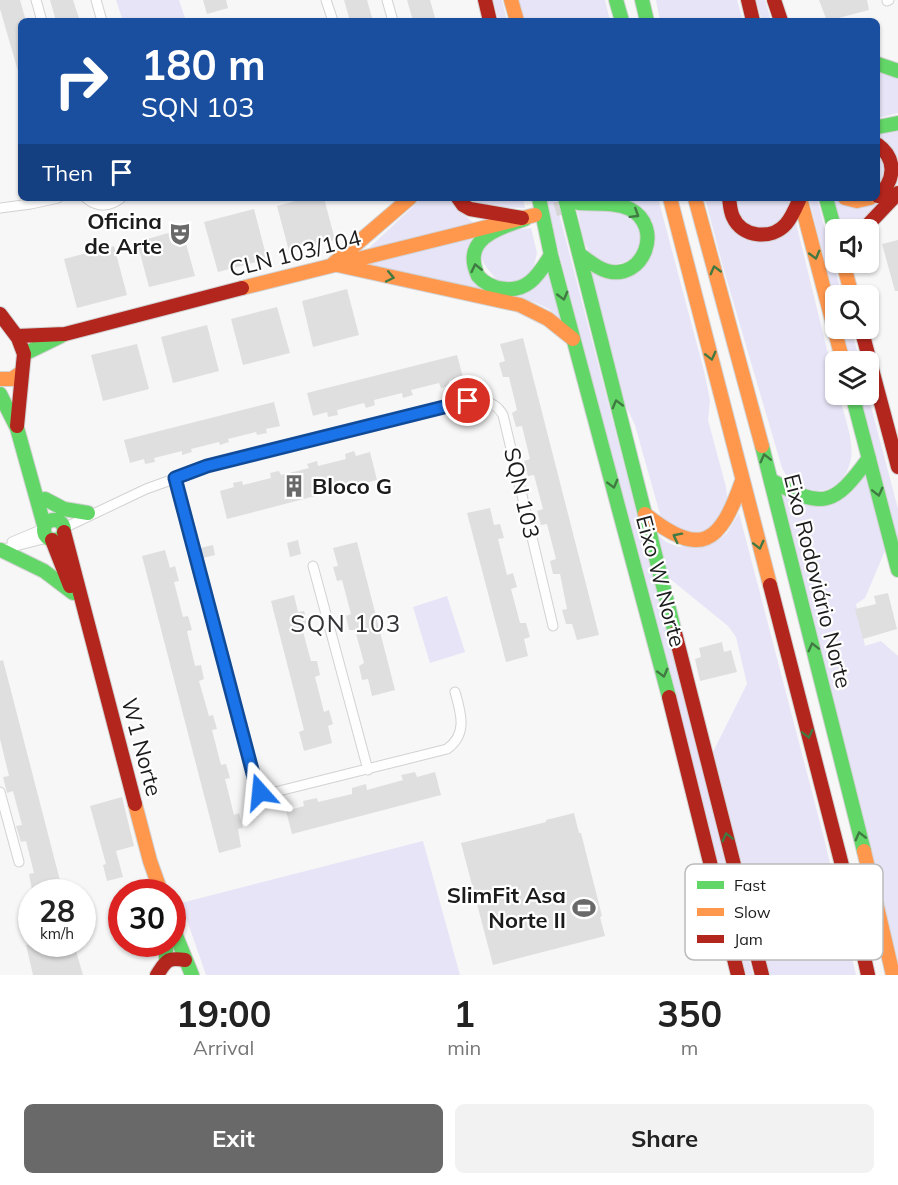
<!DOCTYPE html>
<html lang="en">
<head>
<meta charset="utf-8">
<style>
	:root { --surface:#fff; --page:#f2f2f2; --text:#222; --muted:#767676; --accent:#69696a }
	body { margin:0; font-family:Mulish,sans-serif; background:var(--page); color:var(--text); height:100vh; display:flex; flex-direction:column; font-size:22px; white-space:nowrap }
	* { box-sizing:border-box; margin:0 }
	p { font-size:20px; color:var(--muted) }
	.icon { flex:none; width:33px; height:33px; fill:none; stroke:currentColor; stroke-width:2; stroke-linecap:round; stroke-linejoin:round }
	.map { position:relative; height:975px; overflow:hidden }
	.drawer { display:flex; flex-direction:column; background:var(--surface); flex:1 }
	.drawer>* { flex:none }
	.top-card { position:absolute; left:18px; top:18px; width:862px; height:183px; border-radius:9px; box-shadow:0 2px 4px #0004; background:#1a4fa0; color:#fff; overflow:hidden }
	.buttons { position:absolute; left:825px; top:219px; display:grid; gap:12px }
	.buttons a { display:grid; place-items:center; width:54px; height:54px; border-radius:9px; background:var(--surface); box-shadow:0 2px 4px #0004; font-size:30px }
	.speed { position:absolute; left:18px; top:879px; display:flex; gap:12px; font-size:30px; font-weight:700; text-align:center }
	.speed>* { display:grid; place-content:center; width:78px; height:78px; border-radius:50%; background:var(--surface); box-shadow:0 2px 4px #0004; line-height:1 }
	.speed small { font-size:15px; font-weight:400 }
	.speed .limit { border:9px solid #d22; background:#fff; color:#111 }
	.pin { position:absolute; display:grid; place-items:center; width:51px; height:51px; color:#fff; margin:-26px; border:3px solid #fff; border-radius:50%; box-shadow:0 2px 6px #0007 }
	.me { position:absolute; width:66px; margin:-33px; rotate:342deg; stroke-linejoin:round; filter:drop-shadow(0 0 4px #0008) }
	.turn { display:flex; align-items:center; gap:21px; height:126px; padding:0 24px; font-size:27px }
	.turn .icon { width:78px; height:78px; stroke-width:2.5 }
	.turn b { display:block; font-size:42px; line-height:51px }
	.then { display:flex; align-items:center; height:57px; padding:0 24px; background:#0003; gap:12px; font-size:22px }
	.eta { display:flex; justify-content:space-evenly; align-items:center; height:102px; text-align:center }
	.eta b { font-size:36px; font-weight:700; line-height:42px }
	.primary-button { display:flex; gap:12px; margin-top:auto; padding:12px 24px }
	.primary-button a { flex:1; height:69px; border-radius:9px; background:var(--accent); color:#fff; font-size:24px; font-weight:700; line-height:69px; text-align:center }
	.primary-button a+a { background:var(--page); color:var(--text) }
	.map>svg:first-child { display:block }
	.green { fill:#e6e4f6 }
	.building { fill:#dfdfe0 }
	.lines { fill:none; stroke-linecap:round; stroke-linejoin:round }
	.secondary-tunnel { stroke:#d6d6d7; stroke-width:14; stroke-dasharray:14 7; stroke-linecap:butt }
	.street-casing { stroke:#d2d2d3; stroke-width:11 }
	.fast-casing { stroke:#d2d2d3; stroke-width:16 }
	.slow-casing { stroke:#d2d2d3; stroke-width:16 }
	.jam-casing { stroke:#d2d2d3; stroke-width:16 }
	.street { stroke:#fefefe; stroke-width:9 }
	.fast { stroke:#63d668; stroke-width:14 }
	.slow { stroke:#ff974d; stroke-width:14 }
	.jam { stroke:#b3261e; stroke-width:14 }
	.oneway { stroke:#407942 }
	.route-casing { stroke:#114b97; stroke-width:15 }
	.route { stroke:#1a73e8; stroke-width:10 }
	.labels { text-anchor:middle; stroke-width:4.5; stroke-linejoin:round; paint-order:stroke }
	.poi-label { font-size:22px; font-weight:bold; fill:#1c1c1d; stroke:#fff; text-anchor:end }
	.street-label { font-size:22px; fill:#1c1c1d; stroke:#fff }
	.neighbourhood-label { font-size:24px; letter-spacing:1.5px; fill:#343437; stroke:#fff }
	.key { fill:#fff; stroke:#bbb; stroke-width:1.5 }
	.key-label { font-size:16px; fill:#1c1c1d }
</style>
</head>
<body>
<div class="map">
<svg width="898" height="975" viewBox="0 0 898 975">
	<rect width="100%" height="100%" fill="#f7f7f8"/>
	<path class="green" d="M116 0H179L186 21H123Z
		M493 0H502L507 21H499Z
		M516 0H605L610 21H521Z
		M656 0H737L743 21H660Z
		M756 0H765L771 21H762Z
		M878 69 898 75V113L878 118Z
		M898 127V183L853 229H840L832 198 881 196 888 144 878 136V132Z
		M878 148 883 156 886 181 878 192Z
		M422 198H454L463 214 474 223 367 250Z
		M471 198H523L525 208 480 207Z
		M545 198H555L688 711 753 975H744Z
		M658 198 704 371 710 400 708 420 726 487 728 503 711 529 685 534 661 518 635 425 620 394 587 265 618 275 652 237 618 199Z
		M705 198H722L749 235 795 219 835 382 836 394 839 395C843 412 854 440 851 458 845 497 799 503 782 468L723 267Z
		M733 198H790C788 204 788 211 784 216 774 229 753 232 741 220 737 215 735 204 733 198Z
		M809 198H817L842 295 836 296 835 302Z
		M577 210 624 211C629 215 638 221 640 227 651 258 612 277 591 254 582 244 581 223 577 210Z
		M531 228 537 253 533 270 517 283 500 282C458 245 493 232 531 228Z
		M484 233 475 279 526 292 535 287 548 263 564 322 549 309 534 302 367 264Z
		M842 329H851L860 361H851Z
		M859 395H868L898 509V545Z
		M864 468 885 551 865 598 856 604 865 646 881 641 898 656V960L780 489 809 503Z
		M739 513 824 838 856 975H763L712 754 747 684 736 637 728 626 669 578 655 532 666 542 679 547 721 538 727 533Z
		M447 596 465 652 430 663 413 607Z
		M423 841 460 975H206L181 903Z"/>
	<path class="building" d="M0 0H20L26 21H21V71H18L0 9Z
		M50 0H73L80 21H56Z
		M203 0H226L228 8 207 14Z
		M344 0H367L373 21H350Z
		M407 0H430L436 21H413Z
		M819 0H867L869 10 827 21Z
		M307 198H324L335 240 289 251 277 206Z
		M254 209 267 259 218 272 204 222Z
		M182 229 195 276 149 287 137 242Z
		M898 240V291H895L882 244Z
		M114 246 127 295 77 308 64 259Z
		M347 289 359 335 313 347 302 301Z
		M277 307 290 353 243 365 231 319Z
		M207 325 219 371 173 383 161 337Z
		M523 338 599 635 577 640 572 624H566L562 610 567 609 560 574H553L550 561 556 559 547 524 541 525 537 511 543 509 534 475 528 476 524 461 530 459 522 426 516 427 512 413 517 410 509 377H503L499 363 505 361 500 344Z
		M137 344 149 389 103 401 91 355Z
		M457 355 463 377 449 381 450 386 441 388 439 383 411 390 413 395 403 398 402 393 374 400 375 405 366 408 364 403 337 410 338 415 328 417 327 412 313 416 307 393Z
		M274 402 280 426 266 429 267 433 257 435 256 432 228 439 229 442 220 445 219 442 191 449 192 452 182 455V451L154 458 155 462 145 464 144 459 130 463 124 440Z
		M354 451 356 456 370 452 377 480 227 519 220 491 234 487 233 483 242 481 243 485 271 478 270 473 279 471 281 475 309 468 307 464 317 461 318 466 346 459 345 454Z
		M490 508 494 525 500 524 504 538 498 539 507 575 513 573 517 587 511 589 520 623H526L530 637 524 639 528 656 506 662 467 513Z
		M298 540 301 554 290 557 287 543Z
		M357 542 395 690 372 696 368 679 362 680 359 666 364 663 355 630H349L346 616 351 614 342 580 337 581 333 567 338 566 333 548Z
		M213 545 215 555 203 558 200 548Z
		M165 550 170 568 175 566 179 581 174 582 183 617 188 616 192 630 187 631 195 666 201 665 204 679 199 681 209 716 213 715 217 729 212 730 221 765 226 764 230 778 225 779 234 815 239 813 243 828 238 829 241 847 219 853 142 556Z
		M888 593 897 629 863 639 855 609 876 604 874 596Z
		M294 595 298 612 304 611 308 625 302 628 311 661H317L320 675 315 677 324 712 329 710 333 724 328 726 332 743 304 751 299 732 304 730 271 601Z
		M722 642 724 652 731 650 737 672 700 681 695 659 701 657 699 648Z
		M3 660 63 892H40L39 888 32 890 29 874 34 873 26 841 21 842 16 826 22 825 13 791 7 793 3 777 9 776 0 739V661Z
		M415 772 417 777 435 772 441 795 292 834 286 811 304 806 303 801 317 798 318 802 352 794V788L366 784 367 790 403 780 401 775Z
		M122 797 134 846 116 851 123 877 107 881 103 865 106 864 90 806Z
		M574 813 579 833H581L602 916 600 917 605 936 493 965 461 843 546 822V820Z
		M32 944H74L83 975H33L26 945Z"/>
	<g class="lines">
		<path class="secondary-tunnel" d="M535 215 571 205"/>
		<g class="street-casing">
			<path id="street" d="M36 0 42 21
				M96 0 102 21
				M326 0 333 21
				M387 0 393 21
				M887 1 889 0
				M86 198C97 208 110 207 121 198
				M0 208 31 204 58 198
				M175 478 256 785 263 795 447 749C468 734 461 713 455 692
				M64 528 146 489 207 467 441 406C460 403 491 392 503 415L553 626
				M12 542 43 529
				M0 550 47 538
				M313 566 368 770
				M0 792 19 862"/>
		</g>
		<g class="fast-casing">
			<path id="fast" d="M616 0 622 21
				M642 0 647 21
				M878 64 898 71
				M878 127 898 123
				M539 198 551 255 669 697
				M565 198 675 633
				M826 198 836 234
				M579 203C595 204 615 202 630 209 664 227 644 281 607 271 596 268 588 260 579 254
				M525 219C498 228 461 239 478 276 490 290 515 294 530 282 539 275 545 264 551 255
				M24 354 61 336
				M0 394 17 428 44 525
				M852 394 898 570
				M762 446 864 851
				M771 480C823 510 834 506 869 458
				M45 499 64 509 88 513
				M44 530a10 10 0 1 1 20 0a10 10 0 1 1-20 0Z
				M1 550 44 571 73 593
				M172 926 192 975
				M166 944V961"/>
		</g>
		<g class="slow-casing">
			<path id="slow" d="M511 0 517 21
				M670 198 770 585
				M695 198 762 446
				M800 198 843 362
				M845 198 857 201 870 198
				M843 262 852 296
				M333 264 520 305 548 319 573 339
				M333 264 410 198
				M242 288 535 215
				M0 379H12L22 372
				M645 514C701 559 720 544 742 481
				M135 804 150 861 161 892
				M864 851 893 975"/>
		</g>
		<g class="jam-casing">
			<path id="jam" d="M485 0 490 21
				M748 0 753 21
				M774 0 781 21
				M878 145C897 159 895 181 878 196
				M458 198 463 205 470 209 522 218
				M729 198C730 204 730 211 733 217 742 238 772 240 786 224 792 217 796 207 800 198
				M863 230 898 193
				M0 314 18 338 24 354 17 426
				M861 328 898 467
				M18 336 65 334 242 288
				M64 532 135 804
				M52 540 70 586
				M770 585 855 916 868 975
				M675 633 762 975
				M669 697 738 975
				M157 975C166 961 167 957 185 960"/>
		</g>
		<use href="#street" class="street"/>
		<use href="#fast" class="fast"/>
		<use href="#slow" class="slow"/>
		<use href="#jam" class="jam"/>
	</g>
	<defs><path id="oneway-chevron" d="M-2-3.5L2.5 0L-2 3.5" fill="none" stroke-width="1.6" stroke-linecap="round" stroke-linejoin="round" transform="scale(1.5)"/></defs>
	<g class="oneway">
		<use href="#oneway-chevron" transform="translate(635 214) rotate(32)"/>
		<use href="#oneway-chevron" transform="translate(815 255) rotate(75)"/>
		<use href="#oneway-chevron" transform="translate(476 268) rotate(-103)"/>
		<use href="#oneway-chevron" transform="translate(715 270) rotate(-105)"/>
		<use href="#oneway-chevron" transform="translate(390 277) rotate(12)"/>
		<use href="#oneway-chevron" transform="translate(563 296) rotate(75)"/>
		<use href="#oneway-chevron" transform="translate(711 356) rotate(76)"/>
		<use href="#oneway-chevron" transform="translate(617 404) rotate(-105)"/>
		<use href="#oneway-chevron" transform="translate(765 458) rotate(-104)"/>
		<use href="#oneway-chevron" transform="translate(613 484) rotate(75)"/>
		<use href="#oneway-chevron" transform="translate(878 492) rotate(76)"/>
		<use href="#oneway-chevron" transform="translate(677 537) rotate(-153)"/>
		<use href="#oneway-chevron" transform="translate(759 545) rotate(76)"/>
		<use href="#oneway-chevron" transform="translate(813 647) rotate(-104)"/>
		<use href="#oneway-chevron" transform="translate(663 673) rotate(75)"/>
		<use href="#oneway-chevron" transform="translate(808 734) rotate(76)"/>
		<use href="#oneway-chevron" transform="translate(860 836) rotate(-104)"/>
		<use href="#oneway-chevron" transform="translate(727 837) rotate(-104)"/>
	</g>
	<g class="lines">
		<g class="route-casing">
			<path id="route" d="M260 792 256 785 175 478 207 466 468 401"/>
		</g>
		<use href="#route" class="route"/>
	</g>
	<defs>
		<g id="theatre-bare" transform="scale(1.8)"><path d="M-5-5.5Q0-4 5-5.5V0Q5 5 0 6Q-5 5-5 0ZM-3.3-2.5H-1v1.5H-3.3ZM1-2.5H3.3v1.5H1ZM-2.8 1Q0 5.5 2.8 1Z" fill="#69696a" stroke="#fff" stroke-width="2.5" paint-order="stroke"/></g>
		<g id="building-bare" transform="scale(1.8)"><path d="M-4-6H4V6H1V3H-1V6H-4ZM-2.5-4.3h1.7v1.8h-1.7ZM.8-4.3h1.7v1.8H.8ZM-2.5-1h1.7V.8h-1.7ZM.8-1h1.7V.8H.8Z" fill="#69696a" stroke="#fff" stroke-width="2.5" paint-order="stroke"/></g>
		<g id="stadium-bare" transform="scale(1.8)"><path d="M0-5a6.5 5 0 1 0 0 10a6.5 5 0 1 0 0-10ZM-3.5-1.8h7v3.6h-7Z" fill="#69696a" stroke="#fff" stroke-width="2.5" paint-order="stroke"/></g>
	</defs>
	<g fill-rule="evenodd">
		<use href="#theatre-bare" x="180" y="234"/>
		<use href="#building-bare" x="294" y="486"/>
		<use href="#stadium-bare" x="584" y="908"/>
	</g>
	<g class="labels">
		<g class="poi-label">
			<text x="162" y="229">Oficina<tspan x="162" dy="25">de Arte</tspan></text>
			<text x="312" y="494" text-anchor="start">Bloco G</text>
			<text x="566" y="903">SlimFit Asa<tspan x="566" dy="25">Norte II</tspan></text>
		</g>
		<g class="street-label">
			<text transform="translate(295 253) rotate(-14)" y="8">CLN 103/104</text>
			<text transform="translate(522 493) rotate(77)" y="8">SQN 103</text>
			<text transform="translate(661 581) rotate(75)" y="8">Eixo W Norte</text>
			<text transform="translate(818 581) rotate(76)" y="8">Eixo Rodoviário Norte</text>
			<text transform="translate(142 747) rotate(75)" y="8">W1 Norte</text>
		</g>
		<g class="neighbourhood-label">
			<text x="346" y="632">SQN 103</text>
		</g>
	</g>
	<rect x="685" y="864" width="198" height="96" rx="9" class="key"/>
	<rect x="697" y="881" width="27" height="8" fill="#63d668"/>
	<rect x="697" y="908" width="27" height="8" fill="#ff974d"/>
	<rect x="697" y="935" width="27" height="8" fill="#b3261e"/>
	<g class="key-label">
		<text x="734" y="891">Fast</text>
		<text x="734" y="918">Slow</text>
		<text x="734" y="945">Jam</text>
	</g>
</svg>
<div class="buttons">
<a><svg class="icon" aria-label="sound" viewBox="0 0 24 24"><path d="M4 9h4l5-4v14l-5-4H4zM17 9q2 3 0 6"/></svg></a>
<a><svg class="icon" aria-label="search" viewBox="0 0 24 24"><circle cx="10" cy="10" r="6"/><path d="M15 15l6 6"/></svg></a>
<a><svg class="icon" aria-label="layers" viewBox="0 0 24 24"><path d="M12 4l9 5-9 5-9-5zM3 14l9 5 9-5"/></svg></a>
</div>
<div class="speed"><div>28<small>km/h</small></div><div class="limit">30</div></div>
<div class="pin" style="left:468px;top:401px;background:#d93025"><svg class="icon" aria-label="arrive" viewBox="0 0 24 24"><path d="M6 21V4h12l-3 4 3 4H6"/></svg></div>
<svg class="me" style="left:260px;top:792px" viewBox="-20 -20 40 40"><path d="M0-17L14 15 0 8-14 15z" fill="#1a73e8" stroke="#fff" stroke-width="4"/></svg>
<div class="top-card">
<div class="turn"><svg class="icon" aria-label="right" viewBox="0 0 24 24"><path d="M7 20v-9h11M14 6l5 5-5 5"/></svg><div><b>180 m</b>SQN 103</div></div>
<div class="then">Then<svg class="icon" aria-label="arrive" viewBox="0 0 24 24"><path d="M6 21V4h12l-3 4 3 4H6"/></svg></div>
</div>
</div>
<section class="drawer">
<div class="eta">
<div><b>19:00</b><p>Arrival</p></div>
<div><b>1</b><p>min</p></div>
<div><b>350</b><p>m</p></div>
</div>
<div class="primary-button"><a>Exit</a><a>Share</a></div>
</section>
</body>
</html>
